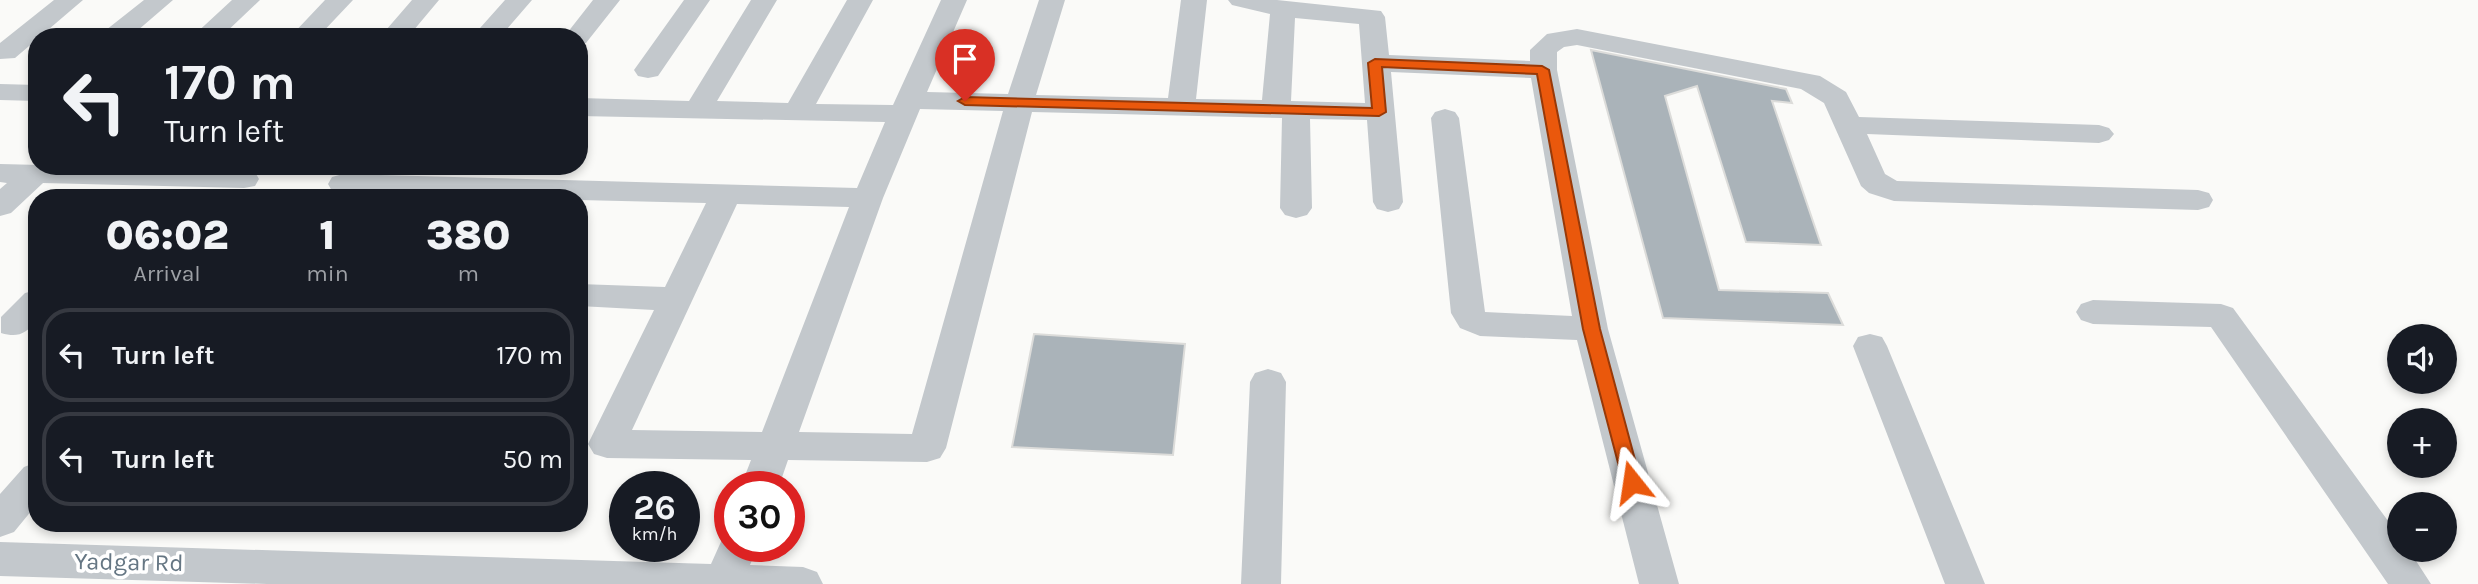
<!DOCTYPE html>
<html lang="en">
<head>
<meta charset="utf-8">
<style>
	:root { --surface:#171b24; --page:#20242c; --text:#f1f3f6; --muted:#9ea1a6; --line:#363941 }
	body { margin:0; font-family:Karla,sans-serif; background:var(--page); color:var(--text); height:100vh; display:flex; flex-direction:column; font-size:26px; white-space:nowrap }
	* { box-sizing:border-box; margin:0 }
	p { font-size:23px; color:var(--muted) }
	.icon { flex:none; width:38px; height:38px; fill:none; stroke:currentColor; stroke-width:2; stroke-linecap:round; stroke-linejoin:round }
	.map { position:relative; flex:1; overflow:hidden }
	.drawer { position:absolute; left:28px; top:189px; width:560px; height:343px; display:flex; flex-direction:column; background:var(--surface); border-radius:28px; box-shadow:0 4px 10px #0003 }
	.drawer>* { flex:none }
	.guide { position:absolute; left:28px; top:28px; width:560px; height:147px; border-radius:28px; box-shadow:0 4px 10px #0003; background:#171b24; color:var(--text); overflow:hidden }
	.controls { position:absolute; left:2387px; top:324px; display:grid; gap:14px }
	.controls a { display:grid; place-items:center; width:70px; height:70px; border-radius:50%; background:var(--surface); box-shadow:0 4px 10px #0003; font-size:35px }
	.speed { position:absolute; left:609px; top:471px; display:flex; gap:14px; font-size:35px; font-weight:700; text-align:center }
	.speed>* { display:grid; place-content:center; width:91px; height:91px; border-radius:50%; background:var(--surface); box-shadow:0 4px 10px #0003; line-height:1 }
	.speed small { font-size:18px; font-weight:400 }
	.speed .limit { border:10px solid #d22; background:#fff; color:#111 }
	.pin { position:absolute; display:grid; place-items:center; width:60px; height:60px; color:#fff; margin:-72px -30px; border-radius:50% 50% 50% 0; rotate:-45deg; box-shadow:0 0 7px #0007 }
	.pin .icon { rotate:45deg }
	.me { position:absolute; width:77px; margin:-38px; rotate:345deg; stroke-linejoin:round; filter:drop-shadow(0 0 5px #0008) }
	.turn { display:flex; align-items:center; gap:24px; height:147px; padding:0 21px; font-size:32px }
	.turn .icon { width:91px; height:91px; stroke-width:2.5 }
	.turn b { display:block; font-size:49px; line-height:60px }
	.eta { display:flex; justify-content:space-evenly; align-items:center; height:119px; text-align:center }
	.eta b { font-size:42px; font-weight:800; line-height:49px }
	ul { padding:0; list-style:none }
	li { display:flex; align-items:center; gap:21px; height:94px; margin:0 14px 10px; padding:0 7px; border:4px solid var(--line); border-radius:28px }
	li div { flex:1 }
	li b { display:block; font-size:26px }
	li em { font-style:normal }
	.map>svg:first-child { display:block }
	.building { fill:#aab3b9; stroke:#dcdcda; stroke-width:2 }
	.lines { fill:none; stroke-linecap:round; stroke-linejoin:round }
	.minor { fill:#c3c8cc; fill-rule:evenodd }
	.route { fill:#ea580c; stroke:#983908; stroke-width:2 }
	.labels { text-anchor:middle; stroke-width:7; stroke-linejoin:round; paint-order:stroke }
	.near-street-label { font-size:24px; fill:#657683; stroke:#fff }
</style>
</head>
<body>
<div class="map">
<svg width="2478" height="584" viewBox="0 0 2478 584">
	<rect width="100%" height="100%" fill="#fafaf8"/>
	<path class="building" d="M1591 50 1786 89 1792 103 1772 101 1821 245 1746 242 1697 86 1665 96 1719 290 1828 293 1843 325 1663 318Z
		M1034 334 1185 344 1173 455 1012 447Z"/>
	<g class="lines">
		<path class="minor" d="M54 0H83L15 58 0 59V43Z
			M144 0H173L130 37H102L106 30Z
			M232 0H260L221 37H192Z
			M325 0H353L318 37H290Z
			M412 0H439L408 37H380Z
			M505 0H532L500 37H472Z
			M593 0H620L586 43 579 44V37H564Z
			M684 0H710L658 76 648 78 638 76 634 70Z
			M751 0H777L717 101 788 103 847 0H873L816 104 893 105 941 0H967L927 92 1008 94 1039 0H1065L1036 95 1168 98 1181 0H1207L1196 99 1262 100 1270 14 1232 5 1228 0H1277L1381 11 1385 17 1389 55 1530 61V50L1547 34 1577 29 1820 76 1846 92 1859 117 2099 125 2109 128 2114 134 2109 140 2099 143 1867 134 1885 174 1897 181 2198 190 2209 193 2213 200 2209 207 2198 210 1894 201 1869 193 1861 186 1824 103 1801 89 1577 45 1564 47 1557 52V70L1608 329 1679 584H1639L1577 340 1480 336 1460 328 1451 313 1431 118 1435 112 1445 109 1455 112 1459 118 1485 312 1572 316 1531 78 1391 72 1403 202 1399 209 1388 212 1377 209 1373 202 1367 120 1310 119 1312 208 1307 215 1296 218 1285 215 1280 208 1282 118 1032 112 946 448 940 458 927 462 788 460 779 486H741L751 460 607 458 594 454 588 444 654 310 579 306V284L665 287 706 203 579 200V198L343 194 332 191 328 184 332 177 343 174 857 188 885 122 579 116V98L689 101ZM1295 18 1359 24 1365 103 1291 101ZM920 109 1003 111 912 434 799 432 883 198ZM737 204 849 207 762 432 632 430Z
			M0 84 37 85V101L0 100Z
			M0 164 244 170 255 172 259 179 255 186 244 188 43 183 11 213 0 216V189L7 183 0 182Z
			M37 290V321C25 334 18 338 1 333V317L25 293Z
			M2093 300 2221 304 2233 308 2399 536V550H2409L2431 584H2388L2211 327 2093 324 2081 320 2076 312 2081 304Z
			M1870 334 1882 337 1887 346 1985 584H1945L1853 346 1858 337Z
			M1268 369 1281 373 1286 382 1281 584H1241L1250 382 1255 373Z
			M37 462V504L14 532 0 537V494L24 467Z
			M730 533V546H758L750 565 803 567 817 572 823 584H267L0 576V542L711 564 724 535Z"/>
	</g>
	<path class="route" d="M1375 59 1542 66 1549 70 1600 329 1641 482 1638 487H1625L1623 482 1583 329 1537 74 1382 67 1386 112 1379 116 965 105 958 101 965 97 1372 108 1368 63Z"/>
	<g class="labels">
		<g class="near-street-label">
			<text transform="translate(129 562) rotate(1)" y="8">Yadgar Rd</text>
		</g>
	</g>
</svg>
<div class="controls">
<a><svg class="icon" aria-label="sound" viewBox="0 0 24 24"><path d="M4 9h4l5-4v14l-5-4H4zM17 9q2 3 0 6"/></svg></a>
<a>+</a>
<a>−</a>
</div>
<div class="speed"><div>26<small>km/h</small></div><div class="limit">30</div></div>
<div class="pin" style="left:965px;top:101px;background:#d93025"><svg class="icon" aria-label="arrive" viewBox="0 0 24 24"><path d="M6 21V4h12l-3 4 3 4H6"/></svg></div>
<svg class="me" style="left:1632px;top:482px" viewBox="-20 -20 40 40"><path d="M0-17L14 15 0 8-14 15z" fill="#ea580c" stroke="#fff" stroke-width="4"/></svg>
<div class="guide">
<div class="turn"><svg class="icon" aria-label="left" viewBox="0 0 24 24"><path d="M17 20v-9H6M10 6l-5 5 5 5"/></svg><div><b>170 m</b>Turn left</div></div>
</div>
<section class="drawer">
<div class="eta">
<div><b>06:02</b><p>Arrival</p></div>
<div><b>1</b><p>min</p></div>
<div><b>380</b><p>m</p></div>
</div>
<ul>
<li><svg class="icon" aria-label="left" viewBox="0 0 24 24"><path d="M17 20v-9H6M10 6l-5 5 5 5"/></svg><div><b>Turn left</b></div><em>170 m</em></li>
<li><svg class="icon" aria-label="left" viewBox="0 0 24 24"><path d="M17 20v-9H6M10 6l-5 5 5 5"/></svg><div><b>Turn left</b></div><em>50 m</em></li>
</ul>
</section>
</div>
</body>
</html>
